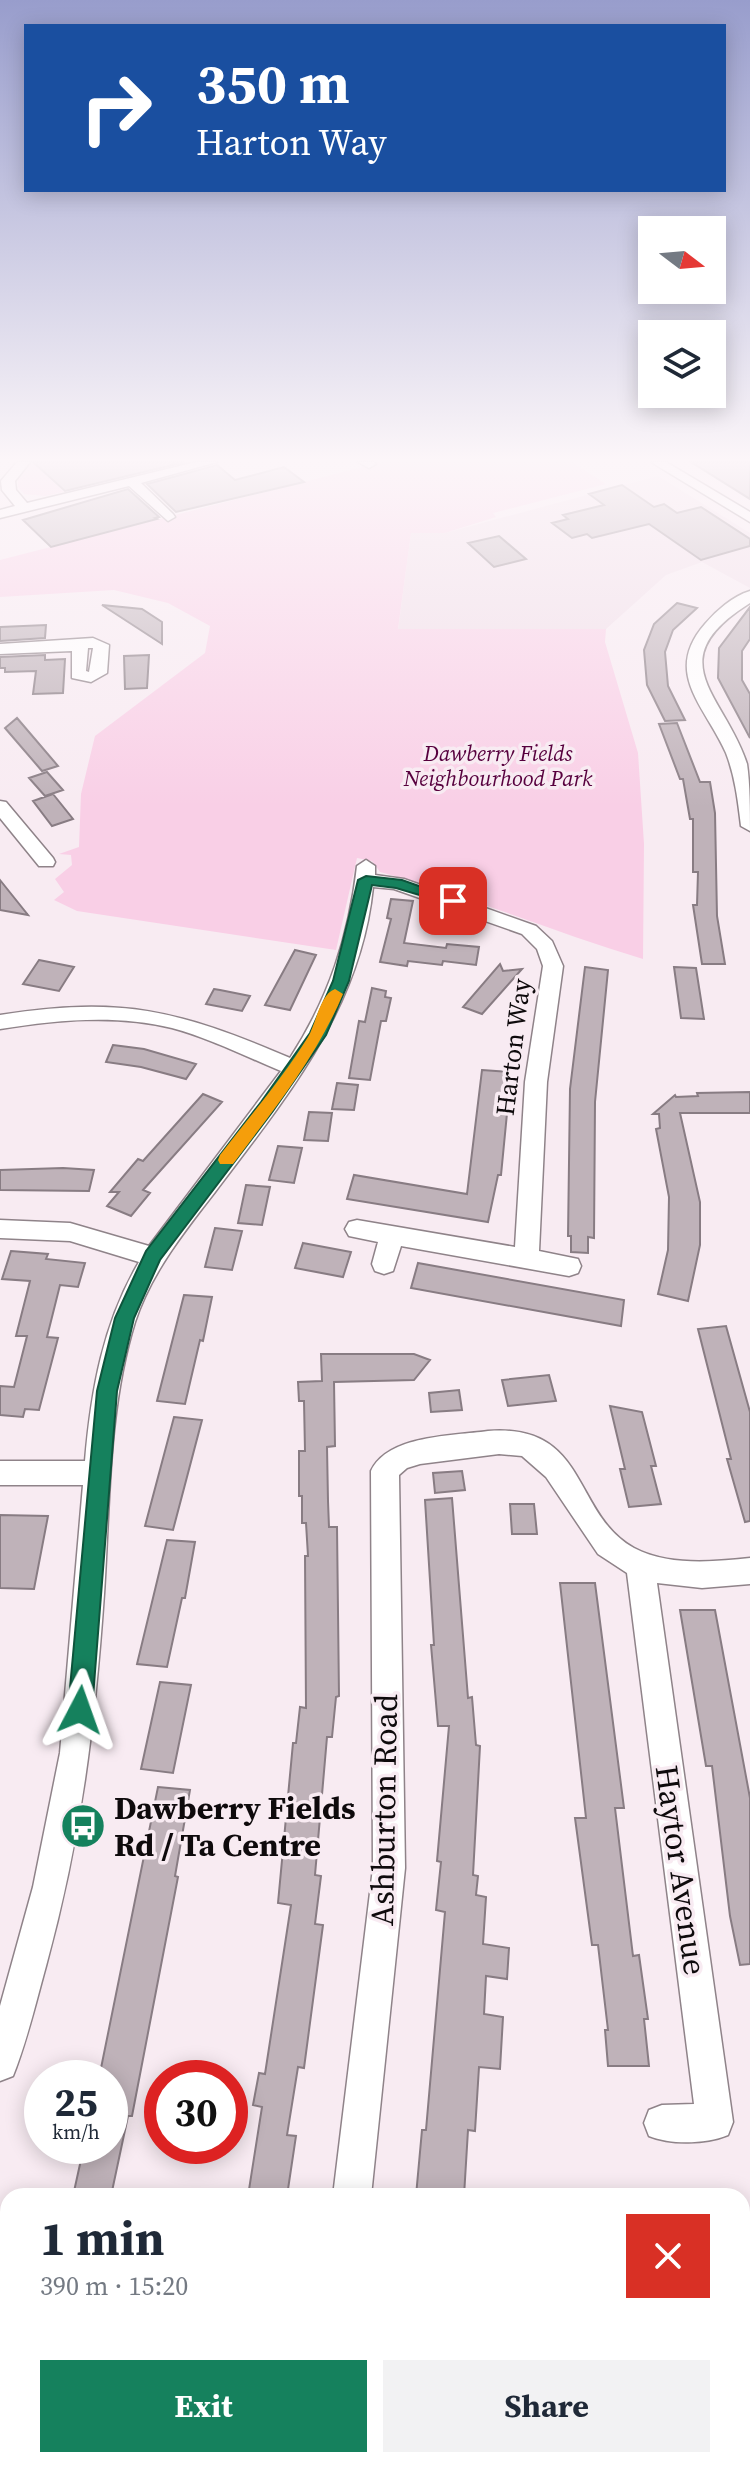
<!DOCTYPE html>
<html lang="en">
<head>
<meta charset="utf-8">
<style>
	:root { --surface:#fff; --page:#f2f2f3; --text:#1f2937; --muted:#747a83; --accent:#15815d }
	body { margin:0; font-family:"Source Serif 4",serif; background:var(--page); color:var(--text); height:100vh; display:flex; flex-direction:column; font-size:30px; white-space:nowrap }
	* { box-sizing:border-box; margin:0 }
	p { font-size:26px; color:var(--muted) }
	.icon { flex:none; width:44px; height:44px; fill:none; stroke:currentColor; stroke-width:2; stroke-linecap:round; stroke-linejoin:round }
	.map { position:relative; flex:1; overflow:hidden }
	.sheet { position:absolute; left:0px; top:2188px; width:750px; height:280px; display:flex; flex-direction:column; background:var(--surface); border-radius:24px 24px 0 0; box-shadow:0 4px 20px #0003 }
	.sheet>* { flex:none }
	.top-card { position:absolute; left:24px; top:24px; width:702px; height:168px; border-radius:0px; box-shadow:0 4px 20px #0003; background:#1a4fa0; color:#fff; overflow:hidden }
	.needle { width:52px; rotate:106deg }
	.buttons { position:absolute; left:638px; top:216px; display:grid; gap:16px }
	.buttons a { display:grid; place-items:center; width:88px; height:88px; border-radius:0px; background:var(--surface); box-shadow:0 4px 20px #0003; font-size:40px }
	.speed { position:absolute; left:24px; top:2060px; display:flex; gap:16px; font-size:40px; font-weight:700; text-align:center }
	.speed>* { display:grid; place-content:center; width:104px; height:104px; border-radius:50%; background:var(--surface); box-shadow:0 4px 20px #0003; line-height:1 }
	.speed small { font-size:20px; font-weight:400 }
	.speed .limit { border:12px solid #d22; background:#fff; color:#111 }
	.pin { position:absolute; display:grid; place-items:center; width:68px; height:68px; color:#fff; margin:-34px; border-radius:16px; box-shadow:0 4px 12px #0006 }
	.me { position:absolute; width:88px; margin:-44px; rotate:4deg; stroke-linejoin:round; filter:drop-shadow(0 0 6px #0008) }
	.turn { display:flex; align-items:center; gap:28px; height:168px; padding:0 40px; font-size:36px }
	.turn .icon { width:104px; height:104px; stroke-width:2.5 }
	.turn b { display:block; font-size:56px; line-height:68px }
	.round { display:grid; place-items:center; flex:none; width:84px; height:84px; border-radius:0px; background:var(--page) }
	.head { display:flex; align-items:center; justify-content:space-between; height:136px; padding:0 40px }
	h1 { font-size:48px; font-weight:700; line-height:60px }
	.action { display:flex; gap:16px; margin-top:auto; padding:16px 40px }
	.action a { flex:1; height:92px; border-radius:0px; background:var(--accent); color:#fff; font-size:32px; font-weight:700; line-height:92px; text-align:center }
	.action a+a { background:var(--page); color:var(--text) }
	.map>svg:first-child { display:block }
	.built { fill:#f0dde8 }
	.green { fill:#f9cfe6 }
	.building { fill:#bfb2b9; stroke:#887c83; stroke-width:2 }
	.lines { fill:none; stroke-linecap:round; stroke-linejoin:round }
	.minor-casing { stroke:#8f8389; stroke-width:3 }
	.minor { fill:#fff; fill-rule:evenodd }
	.route { fill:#15815d; stroke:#0e543c; stroke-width:2 }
	.slow { fill:#f59e0b }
	.labels { text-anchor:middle; stroke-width:7; stroke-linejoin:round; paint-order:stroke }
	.far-park-label { font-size:22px; font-style:italic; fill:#57003e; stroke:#f8ebf2 }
	.street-label { font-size:26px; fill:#0e0a0c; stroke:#f8ebf2 }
	.near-poi-label { font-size:32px; font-weight:bold; fill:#0e0a0c; stroke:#f8ebf2; text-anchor:start }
	.near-street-label { font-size:32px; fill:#0e0a0c; stroke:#f8ebf2 }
</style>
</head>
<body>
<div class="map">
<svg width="750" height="2468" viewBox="0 0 750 2468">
	<rect width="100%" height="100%" fill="#f8ebf2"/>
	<path class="built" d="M658 476 750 533V588L702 562 666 575 606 629 398 630 411 533H445Z"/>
	<path class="green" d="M30 462H45L39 464 48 473 45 474 64 492 45 496 24 494 18 487V474Z
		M382 462H572L606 484 493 513 496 517 445 533H411L398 629H606L605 642 638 753 644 844 643 959C554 932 469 896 380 872L372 861 357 858 336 950 77 911 54 900 64 892 55 879 72 865 71 855 59 854 79 847 81 794 95 736 205 653 210 626 168 603 114 590 0 597V560Z"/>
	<path class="building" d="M33 462H185L65 491Z
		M691 462H750V499Z
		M217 465 235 480 284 467 304 482 176 512 147 484Z
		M622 485 654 507 664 504 677 513 701 507 750 539V546L701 560 649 524 592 538 587 534 572 538 552 523 568 519 563 515 604 505 589 494Z
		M128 489 159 517 155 518 157 519 51 547 23 520Z
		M499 536 526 559 494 567 468 543Z
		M677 603 697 608 673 630 665 652 668 686 685 720 665 721 647 685 644 650 654 624Z
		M102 605 142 609 162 622V644Z
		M750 607V639L742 651V680L750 694V738L718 678 719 648Z
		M46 625 45 638 0 641V627Z
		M45 655V660L65 659 63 693 33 694 36 671 5 672V668H0V657Z
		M149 655 147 688 125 689 124 656Z
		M17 718 58 766 42 771 5 728Z
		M677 723 700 782H710L715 813 717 916 725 964H702L693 905H697L698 872H693V819H690L683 779H680L659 724Z
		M47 772 63 790 45 796 29 778Z
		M53 794 73 819 52 826 33 801Z
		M0 880 28 915 0 910Z
		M391 899 413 901 404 943 446 948 447 944 479 947 476 965 443 961 442 965 408 961 407 966 380 962 391 919 387 918Z
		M295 950 316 955 290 1010 265 1005Z
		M39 960 74 967 59 991 23 984Z
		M500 964 503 971 522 969 482 1014 463 1007Z
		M585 967 608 970 595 1102 594 1238 588 1237V1253L571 1252V1236H568L570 1089Z
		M674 967 696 968 704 1019 681 1018Z
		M372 988 386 991 385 997 391 998 386 1021H381L370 1080 349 1078 359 1021 365 1022Z
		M214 989 220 990 250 996 242 1011 206 1004Z
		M113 1045 144 1049 196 1064 186 1079 141 1067 106 1062Z
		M482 1070 511 1072 501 1175H498L488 1222 347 1199 354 1175 467 1194Z
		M337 1083 358 1085 354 1110 332 1109Z
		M750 1092V1113H680L700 1202V1245L688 1301 658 1294 668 1250 669 1197 656 1129 660 1128 659 1114H653L675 1095 676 1097 698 1096 697 1093Z
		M203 1094 222 1102 143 1190 150 1193 131 1216 107 1206 119 1192H110L138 1159 143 1161Z
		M309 1112 332 1113 328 1141 304 1140Z
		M278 1146 302 1148 294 1183 269 1180Z
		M63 1168 94 1170 89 1191 0 1190V1170Z
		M246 1185 270 1187 262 1225 238 1223Z
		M215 1228 242 1231 232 1270 205 1267Z
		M303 1243 351 1252 343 1277 295 1268Z
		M11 1251 48 1254 46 1259 85 1263 78 1287 60 1285 47 1337 58 1338 39 1410 25 1409 23 1417 0 1415V1386L14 1387 27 1336H16L30 1281 2 1279Z
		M418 1263 624 1300 621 1326 411 1288Z
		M184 1295 212 1297 203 1341 200 1340 185 1404 157 1401Z
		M726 1326 750 1412V1521L745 1522 727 1459H731L698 1329Z
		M321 1354H414L430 1360 414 1380 334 1382 335 1446 327 1447 328 1501 329 1527H337L339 1696 336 1697 332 1737H327L315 1875 321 1876 315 1924 323 1925 304 2068 298 2067 287 2135 296 2136 287 2196H248L262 2107 253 2105 259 2073 265 2074 291 1905 278 1903 293 1743H296L300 1707 306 1708 305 1556H308L306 1523H302V1496H299V1451H305L304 1401H299L298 1382 322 1381Z
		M549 1375 556 1401 508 1406 502 1380Z
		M459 1390 462 1410 431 1412 429 1393Z
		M610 1406 642 1412 656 1466H651L661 1504 629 1507 620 1469H625Z
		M174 1417 202 1420 173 1530 145 1526Z
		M462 1471 465 1490 435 1493 433 1473Z
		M452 1498 468 1698 472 1697 476 1745 480 1746 473 1875 478 1876 476 1895 486 1897 483 1944 509 1948 507 1979 486 1976 484 2014 503 2017 500 2069 479 2067 475 2131 468 2130 464 2196H416L422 2130H426L445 1912 436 1910 441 1862 437 1861 449 1726H438L431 1645H434L425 1500Z
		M510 1504H534L537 1534H512Z
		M0 1515 48 1516 34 1589 0 1588Z
		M167 1540 195 1542 185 1598H182L167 1667 137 1664Z
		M560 1583H595L624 1808H615L633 1956 639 1955 648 2019H644L649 2066H608L605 2030H608L598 1945H592L575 1818H586Z
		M680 1610H715L750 1798V1964L740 1965 730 1916 712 1766H706Z
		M160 1682 191 1685 173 1773 141 1769Z
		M158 1787 190 1790 175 1876 178 1877 132 2116H128L111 2196H73L84 2146H110V2078H99Z"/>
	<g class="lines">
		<g class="minor-casing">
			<path id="minor" d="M17 462H30L15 481 16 490 27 503 196 462H217L141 483 173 514 175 517 168 521 129 486 0 518V510L15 506 2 490 1 481Z
				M358 462H374L376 464 369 468Z
				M651 462H666L750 512V522Z
				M750 591V603C657 661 725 695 747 764 750 784 750 810 750 831L741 826C738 801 735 776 726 753 706 707 662 673 705 624 716 611 733 596 750 591Z
				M93 638 109 645 107 673 91 682 72 678V651L0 654V644ZM88 648H93L89 672 86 671Z
				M0 801 6 802 53 858 55 862 53 866H39L0 818Z
				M366 860 375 866V875L404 879 536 926 552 941 563 966 547 1082 539 1251 578 1259 581 1266 578 1273 569 1276 401 1246 393 1271 384 1274 375 1271 372 1264 378 1242 349 1236 345 1229 349 1222 357 1220 515 1247 525 1082 543 966 537 949 522 934 394 889 373 887C361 1008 286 1098 215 1192 184 1232 151 1273 135 1322 108 1409 110 1504 104 1594 95 1725 81 1838 46 1966 36 2002 27 2041 13 2076L0 2081V2006L33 1887 60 1753 83 1485H0V1461H85C91 1391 103 1323 139 1262L70 1241 0 1238V1220L70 1223 149 1246 281 1071C245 1056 209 1038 172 1028 115 1014 57 1020 0 1029V1015C122 996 178 1010 290 1058 329 998 349 936 357 866Z
				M488 1431C589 1423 572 1514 634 1548 668 1566 713 1562 750 1558V1584L702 1588 657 1583 733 2122 728 2135C706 2144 671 2145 649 2136L644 2123 649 2110 662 2105 694 2104 627 1573 598 1554 546 1477 522 1456 499 1454 420 1464 407 1468 399 1475 405 1868 371 2196H333L373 1868 371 1471C388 1435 452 1436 488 1431Z
				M0 2420 8 2423V2460H47L51 2468H4L0 2465Z
				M285 2460H327L324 2468H282Z
				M450 2460H506L510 2468H454Z"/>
		</g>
		<use href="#minor" class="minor"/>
	</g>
	<linearGradient id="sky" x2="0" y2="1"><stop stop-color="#989dcc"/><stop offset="0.57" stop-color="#fcf6f9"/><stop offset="1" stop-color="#fcf6f9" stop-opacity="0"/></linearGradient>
	<rect width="750" height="807" fill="url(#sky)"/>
	<path class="route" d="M366 876 402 880 461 901 453 905 396 888 372 885 349 981 326 1035 273 1111 160 1260 134 1318 117 1391 92 1710 88 1719 80 1722 72 1719 68 1710 97 1391 115 1318 146 1251 261 1102 310 1033 333 981 358 880Z"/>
	<path class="slow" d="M335 989 343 994C316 1058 274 1109 233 1164H220L218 1160 220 1155C250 1116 282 1079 308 1037 316 1024 320 994 335 989Z"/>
	<defs>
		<g id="bus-disc" transform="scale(2.3)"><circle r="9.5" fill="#15815d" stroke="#f8ebf2"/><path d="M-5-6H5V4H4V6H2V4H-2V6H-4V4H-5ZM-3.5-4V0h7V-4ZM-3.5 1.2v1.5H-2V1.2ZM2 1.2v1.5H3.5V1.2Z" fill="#fff"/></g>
	</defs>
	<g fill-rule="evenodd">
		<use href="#bus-disc" x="83" y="1826"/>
	</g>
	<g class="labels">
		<g class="far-park-label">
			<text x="498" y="761">Dawberry Fields<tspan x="498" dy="25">Neighbourhood Park</tspan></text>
		</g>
		<g class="street-label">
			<text transform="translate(513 1047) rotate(-83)" y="9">Harton Way</text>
		</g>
		<g class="near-poi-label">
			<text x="114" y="1819">Dawberry Fields<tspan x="114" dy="37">Rd / Ta Centre</tspan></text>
		</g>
		<g class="near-street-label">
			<text transform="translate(384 1810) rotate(-89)" y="11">Ashburton Road</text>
			<text transform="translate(681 1870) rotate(82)" y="11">Haytor Avenue</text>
		</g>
	</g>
</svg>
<div class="buttons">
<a><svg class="needle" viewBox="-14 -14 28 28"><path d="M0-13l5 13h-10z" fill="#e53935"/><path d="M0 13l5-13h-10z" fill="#747a83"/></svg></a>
<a><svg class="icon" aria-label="layers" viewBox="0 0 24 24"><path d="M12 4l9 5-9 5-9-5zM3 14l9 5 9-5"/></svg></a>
</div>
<div class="speed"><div>25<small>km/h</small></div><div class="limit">30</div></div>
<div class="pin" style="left:453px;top:901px;background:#d93025"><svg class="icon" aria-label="arrive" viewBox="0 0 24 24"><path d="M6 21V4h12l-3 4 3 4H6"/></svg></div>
<svg class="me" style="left:80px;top:1710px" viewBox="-20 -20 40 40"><path d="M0-17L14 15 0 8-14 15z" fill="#15815d" stroke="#fff" stroke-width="4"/></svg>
<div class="top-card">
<div class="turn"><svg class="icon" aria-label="right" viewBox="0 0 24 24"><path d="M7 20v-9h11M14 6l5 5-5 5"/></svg><div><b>350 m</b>Harton Way</div></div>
</div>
<section class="sheet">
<div class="head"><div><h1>1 min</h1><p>390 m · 15:20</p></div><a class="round" style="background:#d93025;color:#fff"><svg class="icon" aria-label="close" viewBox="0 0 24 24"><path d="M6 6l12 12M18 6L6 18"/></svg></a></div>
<div class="action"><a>Exit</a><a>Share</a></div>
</section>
</div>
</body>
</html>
